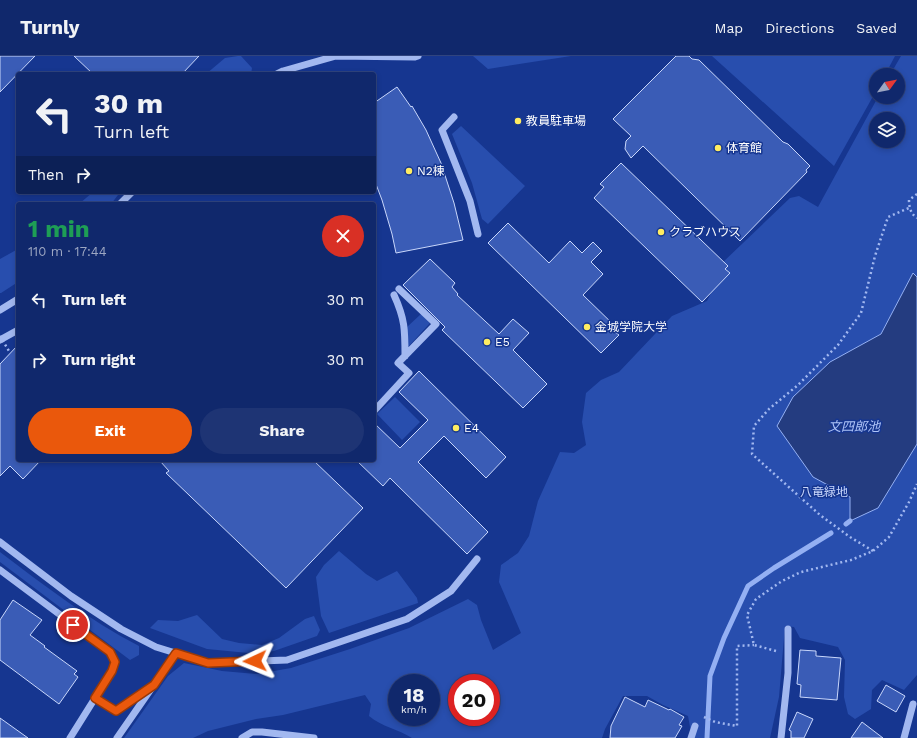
<!DOCTYPE html>
<html lang="en">
<head>
<meta charset="utf-8">
<style>
	:root { --surface:#10286c; --page:#1e3474; --text:#f1f3f6; --muted:#9ca6c2; --line:#30447f; --accent:#ea580c }
	body { margin:0; font-family:"Work Sans","Noto Sans JP",sans-serif; background:var(--page); color:var(--text); height:100vh; display:flex; flex-direction:column; font-size:15px; white-space:nowrap }
	* { box-sizing:border-box; margin:0 }
	p { font-size:13px; color:var(--muted) }
	.icon { flex:none; width:22px; height:22px; fill:none; stroke:currentColor; stroke-width:2; stroke-linecap:round; stroke-linejoin:round }
	.map { position:relative; flex:1; overflow:hidden }
	.panel { position:absolute; left:16px; top:146px; width:360px; height:260px; display:flex; flex-direction:column; background:var(--surface); border-radius:4px; box-shadow:0 2px 6px #0003,0 0 0 1px var(--line) }
	.panel>* { flex:none }
	.banner { position:absolute; left:16px; top:16px; width:360px; height:122px; border-radius:4px; box-shadow:0 2px 6px #0003,0 0 0 1px var(--line); background:#10286c; color:var(--text); overflow:hidden }
	.needle { width:26px; rotate:57deg }
	.tools { position:absolute; left:869px; top:12px; display:grid; gap:8px }
	.tools a { display:grid; place-items:center; width:36px; height:36px; border-radius:50%; background:var(--surface); box-shadow:0 2px 6px #0003,0 0 0 1px var(--line); font-size:20px }
	.speed { position:absolute; left:388px; top:618px; display:flex; gap:8px; font-size:20px; font-weight:700; text-align:center }
	.speed>* { display:grid; place-content:center; width:52px; height:52px; border-radius:50%; background:var(--surface); box-shadow:0 2px 6px #0003,0 0 0 1px var(--line); line-height:1 }
	.speed small { font-size:10px; font-weight:400 }
	.speed .limit { border:6px solid #d22; background:#fff; color:#111 }
	.pin { position:absolute; display:grid; place-items:center; width:34px; height:34px; color:#fff; margin:-17px; border:2px solid #fff; border-radius:50%; box-shadow:0 1px 4px #0007 }
	.me { position:absolute; width:44px; margin:-22px; rotate:268deg; stroke-linejoin:round; filter:drop-shadow(0 0 3px #0008) }
	.turn { display:flex; align-items:center; gap:14px; height:84px; padding:0 12px; font-size:18px }
	.turn .icon { width:52px; height:52px; stroke-width:2.5 }
	.turn b { display:block; font-size:28px; line-height:34px }
	.then { display:flex; align-items:center; height:38px; padding:0 12px; background:#0003; gap:8px; font-size:15px }
	.round { display:grid; place-items:center; flex:none; width:42px; height:42px; border-radius:21px; background:var(--page) }
	.summary { display:flex; align-items:center; justify-content:space-between; height:68px; padding:0 12px }
	h1 { font-size:24px; font-weight:700; line-height:30px; color:#1e9e55 }
	.primary-button { display:flex; gap:8px; margin-top:auto; padding:8px 12px }
	.primary-button a { flex:1; height:46px; border-radius:24px; background:var(--accent); color:#fff; font-size:16px; font-weight:700; line-height:46px; text-align:center }
	.primary-button a+a { background:var(--page); color:var(--text) }
	ul { padding:0; list-style:none }
	li { display:flex; align-items:center; gap:12px; height:60px; padding:0 12px }
	li div { flex:1 }
	li b { display:block; font-size:15px }
	li em { font-style:normal }
	header { display:flex; align-items:center; gap:24px; box-sizing:border-box; height:56px; padding:0 20px; background:var(--surface); border-bottom:1px solid var(--line) }
	header strong { font-size:19px }
	nav { display:flex; gap:22px; margin-inline-start:auto; font-size:14px }
	.map>svg:first-child { display:block }
	.green { fill:#284eae; fill-rule:evenodd }
	.water { fill:#243c80; stroke:#94b0f3 }
	.lines { fill:none; stroke-linecap:round; stroke-linejoin:round }
	.stream { stroke:#94b0f3; stroke-width:5 }
	.building { fill:#3a5cb6; stroke:#c9d7fb }
	.path { stroke:#a2b8f0; stroke-width:2.5; stroke-dasharray:2 3; stroke-linecap:butt }
	.minor { stroke:#a2b8f0; stroke-width:7 }
	.path-bridge { stroke:#a2b8f0; stroke-width:2.5; stroke-dasharray:2 3; stroke-linecap:butt }
	.route-casing { stroke:#983908; stroke-width:10 }
	.route { stroke:#ea580c; stroke-width:7 }
	.poi-dot { fill:#ffec61; stroke:#163690; stroke-width:1.5 }
	.labels { text-anchor:middle; stroke-width:3; stroke-linejoin:round; paint-order:stroke }
	.poi-label { font-size:12px; fill:#fff; stroke:#163690; text-anchor:start }
	.park-label { font-size:12px; fill:#c9d7fb; stroke:#163690 }
	.water-label { font-size:13px; font-style:italic; fill:#aec3f7; stroke:#163690 }
</style>
</head>
<body>
<header>
<strong>Turnly</strong>
<nav><a>Map</a><a>Directions</a><a>Saved</a></nav>
</header>
<div class="map">
<svg width="917" height="682" viewBox="0 0 917 682">
	<rect width="100%" height="100%" fill="#163690"/>
	<path class="green" d="M238 0H241L252 12 251 18H206L225 2Z
		M473 0H571L488 13Z
		M712 0H895L885 19H876V35L834 110Z
		M901 0H917V619L904 634 882 624 872 634 871 653 855 663 848 658 844 641 845 604 838 591 800 582 794 571 785 570 779 641 770 682H692L688 660 663 649 647 640H623L605 673 602 682H412C398 673 382 671 369 660L371 648 365 639 283 659 256 663 208 675 193 682H124L168 620 184 607 222 615 257 618 291 612 350 593 409 572 468 543 477 549 481 564 493 594 521 577 499 526 501 509 518 497 529 480 538 445 560 396 574 397 586 389 582 366 586 337 601 324 619 316 672 260 707 245 715 229 720 209 790 142 799 140 818 151 878 41H898V19H890ZM876 63H898V85H876ZM397 627H431V661H397ZM457 627H491V661H457Z
		M461 70 525 130 488 168 482 163 472 127 452 78Z
		M93 136H118V139L111 148H79Z
		M18 193V226L1 237H0V203Z
		M421 258 430 267 408 291 407 290V271Z
		M395 341 420 366 402 384 377 358Z
		M339 495 366 518 377 525 397 515 417 542 418 547 329 577 321 560 316 521 324 509Z
		M0 496C45 530 89 564 139 590V599L130 604 0 506Z
		M197 559 222 583 239 587 262 589 279 582 305 563 314 560 320 574 317 580 274 595 258 598 207 593 150 572 158 564 178 565Z"/>
	<path class="water" d="M913 217 917 221V388L878 452 850 465V441L813 421 777 370 793 341 830 306 881 278Z"/>
	<g class="lines">
		<path class="stream" d="M846 468 850 465
			M707 682 710 620 724 582 748 530 774 512 831 477"/>
	</g>
	<path class="building" d="M0 0H35L0 36Z
		M74 0H199L182 18H93Z
		M676 0H689L692 3 699 4 783 86 788 88 810 110 806 114 807 116 740 185 643 90 631 102 625 93 626 85 631 80 613 63Z
		M397 31 411 51 412 50 426 74 441 107 454 147 463 184 396 197 392 178 382 144 374 123V47Z
		M621 107 728 210 725 213 730 217 702 246 594 142 604 131 600 128Z
		M508 167 549 207 570 185 582 197 593 186 602 195 591 206 603 218 583 239 618 273 615 276 619 279 601 297 488 187Z
		M430 203 455 227 452 231 458 238 457 239 499 278 513 263 529 277 513 294 547 328 523 352 442 274 445 271 403 229Z
		M18 289V404H41L23 423 10 410 0 420V308Z
		M419 315 506 401 486 422 444 380 418 406 488 476 467 498 390 422 383 430 356 404H374V367L400 392 428 364 399 336Z
		M193 404H313L363 452 286 532 166 417 169 415 160 405 190 406Z
		M13 544 42 564 30 579 45 590 44 591 77 615 74 618 78 621 59 648 0 604V564Z
		M800 594 816 595V600L841 602 837 644 800 641 801 629 797 628Z
		M886 629 905 640 896 656 877 645Z
		M625 641 645 651 648 644 669 654 670 653 684 661 679 669 682 670 675 682H610L611 670Z
		M797 656 813 663 804 682H791V675L789 674Z
		M0 662 28 682H0Z
		M862 666 883 682H851Z"/>
	<g class="lines">
		<path class="path" d="M917 138 909 144C909 152 911 158 917 162
			M873 495 850 481 820 459 752 398 754 370 769 353 798 329 838 289 861 257 875 200 888 161 909 152
			M776 595 754 589 747 559 756 543 782 525 801 516 851 504 873 495 889 481 909 446 917 428
			M704 661 715 666 737 670V590L754 589"/>
		<path class="minor" d="M277 18 283 15 336 0 415 1 418 0
			M454 61 442 74 470 145 478 178
			M120 148 132 136
			M394 239C405 263 405 274 405 300
			M0 254 18 243
			M0 284 18 274
			M374 355 409 317 398 307 436 268 399 233
			M0 486 71 540 121 573 156 591 208 607 287 604 407 563 451 535 477 503
			M0 514 110 596 115 606 112 615 70 682
			M95 642 116 655 150 632
			M117 682 176 597
			M242 682 252 676H262L314 682
			M691 682 695 670
			M781 682 788 617V573
			M904 682 913 648"/>
		<path class="path-bridge" d="M0 280 9 295"/>
	</g>
	<g class="lines">
		<g class="route-casing">
			<path id="route" d="M73 569 110 596 115 606 112 615 95 642 116 655 154 629 176 597 208 607 255 605"/>
		</g>
		<use href="#route" class="route"/>
	</g>
	<g class="poi-dot">
		<circle cx="518" cy="65" r="4"/>
		<circle cx="718" cy="92" r="4"/>
		<circle cx="409" cy="115" r="4"/>
		<circle cx="661" cy="176" r="4"/>
		<circle cx="587" cy="271" r="4"/>
		<circle cx="487" cy="286" r="4"/>
		<circle cx="456" cy="372" r="4"/>
	</g>
	<g class="labels">
		<g class="poi-label">
			<text x="526" y="69">教員駐車場</text>
			<text x="726" y="96">体育館</text>
			<text x="417" y="119">N2棟</text>
			<text x="669" y="180">クラブハウス</text>
			<text x="595" y="275">金城学院大学</text>
			<text x="495" y="290">E5</text>
			<text x="464" y="376">E4</text>
		</g>
		<g class="park-label">
			<text x="824" y="440">八竜緑地</text>
		</g>
		<g class="water-label">
			<text x="854" y="375">文四郎池</text>
		</g>
	</g>
</svg>
<div class="tools">
<a><svg class="needle" viewBox="-14 -14 28 28"><path d="M0-13l5 13h-10z" fill="#e53935"/><path d="M0 13l5-13h-10z" fill="#9ca6c2"/></svg></a>
<a><svg class="icon" aria-label="layers" viewBox="0 0 24 24"><path d="M12 4l9 5-9 5-9-5zM3 14l9 5 9-5"/></svg></a>
</div>
<div class="speed"><div>18<small>km/h</small></div><div class="limit">20</div></div>
<div class="pin" style="left:73px;top:569px;background:#d93025"><svg class="icon" aria-label="arrive" viewBox="0 0 24 24"><path d="M6 21V4h12l-3 4 3 4H6"/></svg></div>
<svg class="me" style="left:255px;top:605px" viewBox="-20 -20 40 40"><path d="M0-17L14 15 0 8-14 15z" fill="#ea580c" stroke="#fff" stroke-width="4"/></svg>
<div class="banner">
<div class="turn"><svg class="icon" aria-label="left" viewBox="0 0 24 24"><path d="M17 20v-9H6M10 6l-5 5 5 5"/></svg><div><b>30 m</b>Turn left</div></div>
<div class="then">Then<svg class="icon" aria-label="right" viewBox="0 0 24 24"><path d="M7 20v-9h11M14 6l5 5-5 5"/></svg></div>
</div>
<section class="panel">
<div class="summary"><div><h1>1 min</h1><p>110 m · 17:44</p></div><a class="round" style="background:#d93025;color:#fff"><svg class="icon" aria-label="close" viewBox="0 0 24 24"><path d="M6 6l12 12M18 6L6 18"/></svg></a></div>
<ul>
<li><svg class="icon" aria-label="left" viewBox="0 0 24 24"><path d="M17 20v-9H6M10 6l-5 5 5 5"/></svg><div><b>Turn left</b></div><em>30 m</em></li>
<li><svg class="icon" aria-label="right" viewBox="0 0 24 24"><path d="M7 20v-9h11M14 6l5 5-5 5"/></svg><div><b>Turn right</b></div><em>30 m</em></li>
</ul>
<div class="primary-button"><a>Exit</a><a>Share</a></div>
</section>
</div>
</body>
</html>
